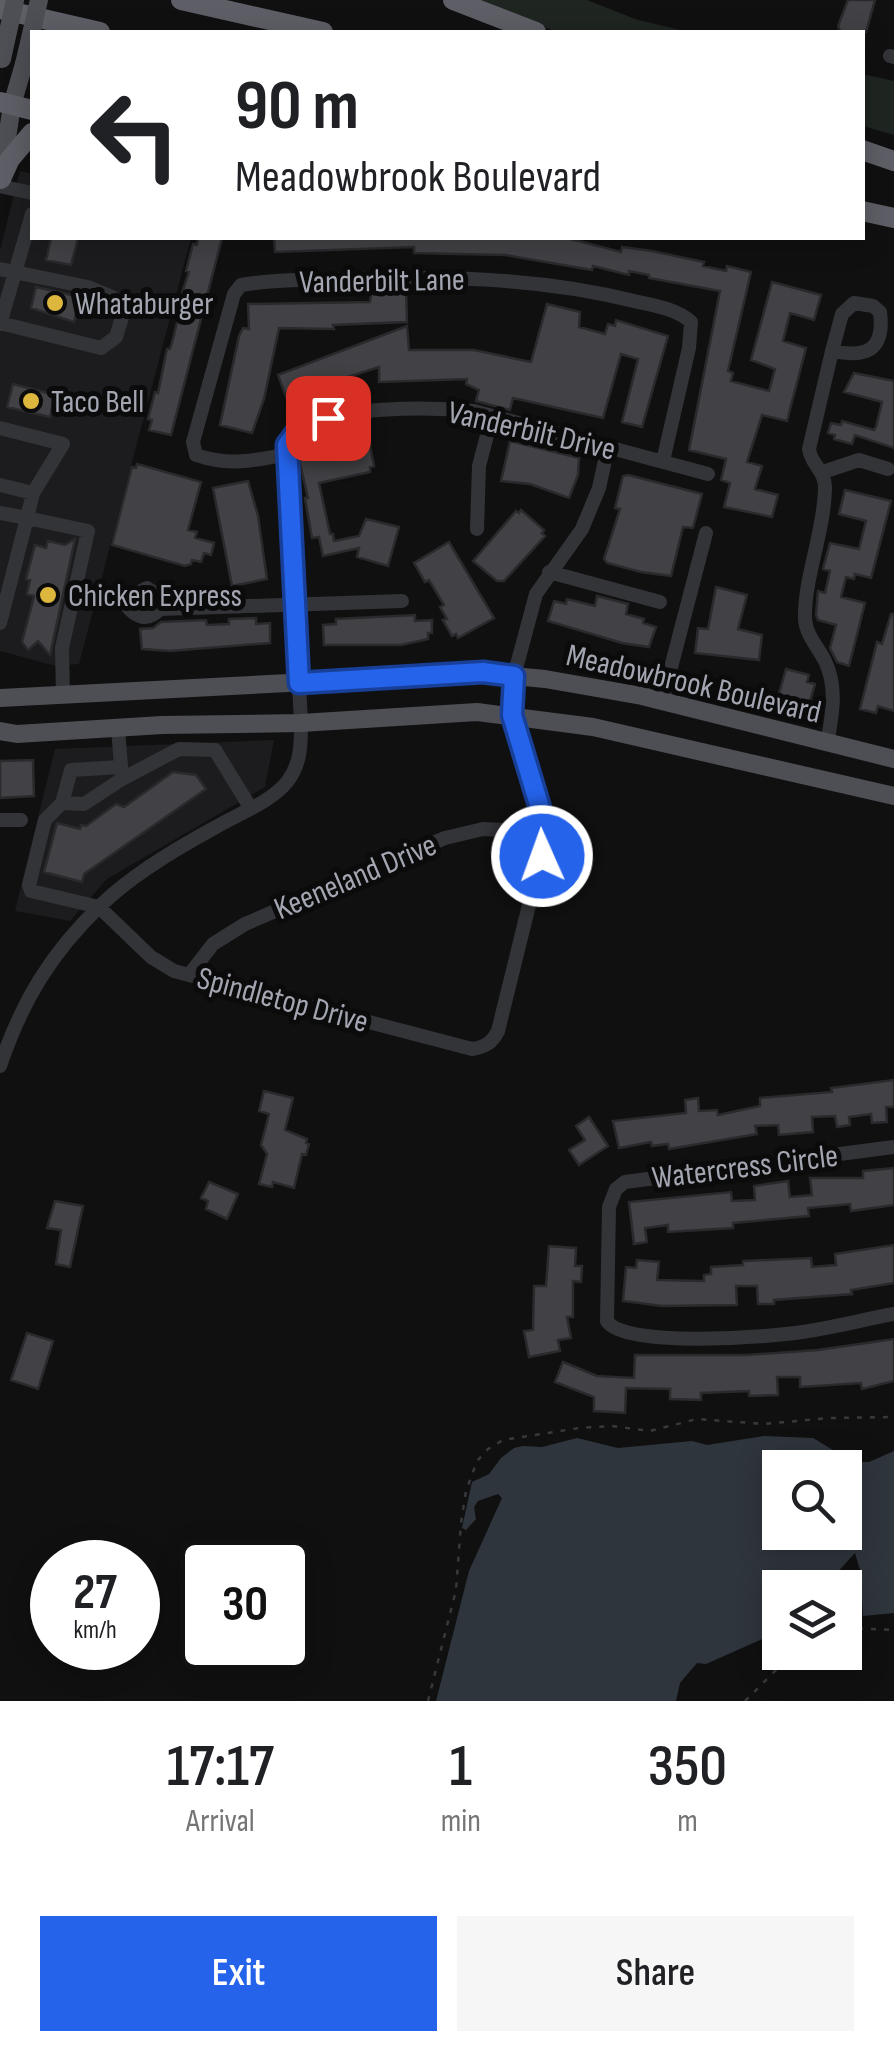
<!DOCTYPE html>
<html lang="en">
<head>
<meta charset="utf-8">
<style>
	:root { --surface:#fff; --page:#f6f6f6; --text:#202124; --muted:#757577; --accent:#2563eb }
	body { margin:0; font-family:"Sofia Sans Condensed",sans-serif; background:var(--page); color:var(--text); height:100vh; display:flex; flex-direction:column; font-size:38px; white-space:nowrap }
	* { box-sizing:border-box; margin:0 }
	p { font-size:32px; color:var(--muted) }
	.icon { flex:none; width:55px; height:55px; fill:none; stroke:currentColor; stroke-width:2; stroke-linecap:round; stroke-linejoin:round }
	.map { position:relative; height:1701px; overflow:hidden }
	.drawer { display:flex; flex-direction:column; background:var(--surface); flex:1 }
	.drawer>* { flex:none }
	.hud { position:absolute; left:30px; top:30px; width:835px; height:210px; border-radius:0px; box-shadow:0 5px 25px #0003; background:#fff; color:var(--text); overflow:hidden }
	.buttons { position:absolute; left:762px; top:1450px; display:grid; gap:20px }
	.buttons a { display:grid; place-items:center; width:100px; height:100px; border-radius:0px; background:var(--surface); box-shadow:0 5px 25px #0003; font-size:50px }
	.speed { position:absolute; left:30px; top:1540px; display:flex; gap:20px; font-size:50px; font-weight:700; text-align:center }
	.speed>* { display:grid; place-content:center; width:130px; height:130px; border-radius:50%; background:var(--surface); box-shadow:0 5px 25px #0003; line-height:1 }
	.speed small { font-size:25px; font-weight:400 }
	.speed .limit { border:5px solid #111; border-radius:15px; background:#fff; color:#111 }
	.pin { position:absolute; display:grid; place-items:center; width:85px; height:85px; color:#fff; margin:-42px; border-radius:20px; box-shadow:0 5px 15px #0006 }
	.me { position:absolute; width:110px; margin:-55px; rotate:358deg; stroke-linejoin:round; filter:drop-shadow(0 0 8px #0008) }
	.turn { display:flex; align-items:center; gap:35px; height:210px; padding:0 40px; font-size:45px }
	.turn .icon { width:130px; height:130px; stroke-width:2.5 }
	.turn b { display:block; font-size:70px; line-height:85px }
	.eta { display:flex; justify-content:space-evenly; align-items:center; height:170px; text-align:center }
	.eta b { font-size:60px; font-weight:600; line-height:70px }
	.button { display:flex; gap:20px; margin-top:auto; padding:20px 40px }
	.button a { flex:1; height:115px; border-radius:0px; background:var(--accent); color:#fff; font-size:40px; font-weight:600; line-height:115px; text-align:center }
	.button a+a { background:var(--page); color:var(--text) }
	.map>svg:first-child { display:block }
	.built { fill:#1c1c1e }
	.green { fill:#1f2520 }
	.water { fill:#2f353c; fill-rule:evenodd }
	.building { fill:#424246; stroke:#2a2a2d; stroke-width:2.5 }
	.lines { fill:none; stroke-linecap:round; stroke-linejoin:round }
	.path { stroke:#38383d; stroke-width:2.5; stroke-dasharray:5 8; stroke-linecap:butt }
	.minor { stroke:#333438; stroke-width:14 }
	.major { stroke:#4e4f54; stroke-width:18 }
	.highway { stroke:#5e5f66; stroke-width:20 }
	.major-bridge { stroke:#4e4f54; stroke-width:18 }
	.route-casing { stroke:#184099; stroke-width:25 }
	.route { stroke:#2563eb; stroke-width:18 }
	.poi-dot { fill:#dcb63d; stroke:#0b0b0c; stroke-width:4 }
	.labels { text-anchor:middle; stroke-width:10; stroke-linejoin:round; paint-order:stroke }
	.street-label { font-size:32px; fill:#a3a6b0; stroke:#0b0b0c }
	.poi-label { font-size:32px; fill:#a3a6b0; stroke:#0b0b0c; text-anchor:start }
</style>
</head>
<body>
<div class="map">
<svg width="894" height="1701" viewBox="0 0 894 1701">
	<rect width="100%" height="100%" fill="#101011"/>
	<path class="built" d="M20 171 32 174V238H191L79 664 56 666 0 651V250Z
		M274 740 265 787 107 879 70 921 15 911 55 749Z"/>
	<path class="green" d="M477 0H587L638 20 689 32H557Z
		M862 74 894 81V135L863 126Z"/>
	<path class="water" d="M764 1436 813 1438 853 1462H869L894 1451V1613L863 1616 860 1570 855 1553 824 1587 780 1588V1631L706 1664 697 1663 680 1683 676 1701H436L469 1571 502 1498 498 1494 478 1501 474 1507 476 1519 466 1530 462 1528 472 1482 489 1474 501 1458 514 1448 523 1446 542 1447 577 1438 618 1448 692 1441 707 1445ZM780 1468H845V1532H780Z"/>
	<path class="building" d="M848 0H875L866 32 840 31 838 26Z
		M51 238H78L71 265 46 260Z
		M198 238H222L171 435 149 430 152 420 148 419 155 392 158 393 167 349H170L173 339 178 318 174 317 189 272 186 271 193 244 197 245Z
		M274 238H567L621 252 622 247 652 251 704 262 703 266 726 271 727 266 751 272 728 371 733 373 731 381 769 391 775 369 751 360 772 282 821 295 814 320 790 313 783 341 806 348 787 421 762 415 747 462 762 466 755 489 778 495 772 517 724 507 730 483 721 480 726 459 689 450 720 291 649 278V275L629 271V275L593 266 592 270 505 255 414 253V247L275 252Z
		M36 287 80 297 74 322 31 308Z
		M406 288 407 322 333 325 334 329 279 328 264 399 252 433 220 425 239 336 243 328 249 329 248 304 370 302 372 289Z
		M547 304 580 312 579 327 605 334 608 324 615 326 616 320 668 336 642 427 622 422 638 359 621 354 603 418 513 398 510 410 476 401 479 390 466 384 467 379 379 382V367L329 383 331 386 288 402 278 375 407 326 409 350H474L531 362Z
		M854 373 894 381V448L855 435 852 444 834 439 835 435 828 433 831 423 841 425 842 421 874 430 876 427 882 402 844 392Z
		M13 384 55 395 50 417 7 407Z
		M349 437 350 444 369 440 374 466 370 467V472L319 483 330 534H333L334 541 359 536 366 519 399 527 388 566 357 557 359 548 323 556 319 537 312 538 305 498H308L298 455 302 454V449Z
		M510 441 579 458 578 475 569 498 530 484 501 481Z
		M137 464 201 482 188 530 197 532 195 538 214 543 211 555 204 553 201 562 192 560 191 564 185 566 112 545 132 467 136 468Z
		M628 475 702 494 693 528 683 527 671 576 641 572 607 563 604 559 620 509 615 508 623 476Z
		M248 481 258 516 267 579 232 586 213 488Z
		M845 490 891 501 871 578 855 574 854 579 846 577 841 597 865 603 849 666 837 662 830 648 836 625 818 620 816 615 818 591 825 593 830 571 823 569 830 543 859 549 866 521 839 514Z
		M521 510 544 530 542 533 545 536 504 581H497L473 561 516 511 519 513Z
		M75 539 50 655 38 641 28 650 22 642 34 596 27 594 30 580 26 579 35 545 46 548 48 541 65 545Z
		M449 542 494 618 458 638 456 634 452 636 443 620 447 619 440 607 444 605 429 580 425 582 414 563Z
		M716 587 747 595 738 629 762 635 759 660 695 653 698 628 708 629Z
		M597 596 628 604 626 614 644 619 643 623 656 627 649 647 622 643 548 621 554 601 566 604 567 599 595 606Z
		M891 614H894V711L878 706 876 713 860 709 877 642 882 644Z
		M415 615V621L432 620V633H428V639L401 645H324L323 625 336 624V619Z
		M256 618V624L270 623V643L170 651 142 649 140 629 153 628 161 622 206 620 207 625 229 624V619Z
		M786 669 809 675 807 682 815 684 808 708 778 697Z
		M33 760 34 796 0 798V761Z
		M173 772 196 775 206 789 84 874 82 882 44 872 57 823 80 829 81 825 86 826 116 804 124 807Z
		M894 1080V1107H886L887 1122 872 1123 871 1114 849 1117 850 1125 837 1127 835 1116 812 1117 813 1132 779 1135 778 1125 755 1126 757 1134 669 1149 668 1144 652 1146 651 1142 619 1148 613 1121 686 1113 685 1100 698 1098 699 1111 717 1110 718 1115 760 1106V1098L832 1092 831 1088Z
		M264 1091 293 1098 285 1130 307 1139 306 1143 309 1144 306 1155 302 1154 294 1188 273 1182 272 1187 259 1184 267 1154 261 1145 269 1114 259 1111Z
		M589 1117 608 1146 579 1165 569 1150 585 1140 576 1126Z
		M894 1168V1205L851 1211 850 1204 808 1208 809 1216 733 1223V1228L668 1232V1225L645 1228 647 1242 634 1244 629 1202 731 1192 732 1201 755 1200 754 1186 788 1181 790 1197 812 1195 810 1178H863V1171Z
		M209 1182 238 1194 227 1219 206 1209 208 1201 201 1198Z
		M55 1201 83 1206 70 1267 56 1264 61 1230 47 1228Z
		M894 1245V1283L851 1290 852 1294 774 1300V1304H758L757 1286H736L737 1305 662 1306 623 1301 626 1267 636 1268 637 1260 659 1262 657 1280 704 1281V1275L711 1274V1267L743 1265V1261L811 1258 812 1267 836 1265 835 1254Z
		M549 1246 576 1248 575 1266H582L581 1282 573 1281V1317H567L571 1338 558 1340 560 1351 529 1357 524 1331 533 1330 534 1286H546Z
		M27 1333 53 1341 38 1389 11 1380Z
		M894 1339V1381L862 1389 861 1383 800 1387V1377H777L778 1395 749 1396V1391L701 1393V1400L670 1399V1389L626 1388 625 1413 594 1411V1397L555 1382 563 1362 597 1376 634 1378 635 1355H747L818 1350Z"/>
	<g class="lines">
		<path class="path" d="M845 1628 894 1630
			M428 1701 456 1590 461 1523 466 1491 477 1461 488 1449 503 1440 579 1428 612 1426 650 1431 697 1419 764 1424 829 1418 894 1417
			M745 1701 794 1652"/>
		<path class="minor" d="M890 56 894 57
			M0 186 32 193
			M0 269 88 287 112 297 123 314 116 337 101 348 0 323
			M854 303 873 306 880 312C885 351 866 358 832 351L842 314Z
			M0 324 32 214
			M0 428 63 444 33 493
			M663 461 689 348 691 322C677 309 653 305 634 301 538 277 440 276 342 279 309 280 274 279 241 285L234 294 193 442 196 455C225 465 248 462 278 456 284 448 290 438 297 431 328 405 434 407 474 411L708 474
			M823 472 859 460 888 469
			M0 485 33 493 27 518 0 513
			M477 529 479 466 492 416
			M549 572 660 602
			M147 588 153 592 160 609C148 622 136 618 126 605L130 597Z
			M160 609 402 601
			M0 623 27 518 88 531 62 648 63 695
			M514 676 536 594 582 529 599 488 608 447
			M662 702 706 533
			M118 728 122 779 179 749 215 750 250 807
			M827 744C832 716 838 688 825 661 818 647 806 635 805 619 804 578 824 533 825 489 826 471 811 465 809 449L832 351
			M122 779 84 804 62 803 45 820 29 885 31 891 99 907 151 957 174 971 472 1049C485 1047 492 1043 498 1031L544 844 535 782 513 715
			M62 803 71 770 121 767
			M0 820H21
			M189 975 213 944 245 924 445 838 483 829 544 832
			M0 1066C22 1001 51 953 101 905 133 874 177 848 216 827 238 814 271 802 287 782 301 764 301 745 301 723L287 445
			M894 1147 625 1182 616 1189 609 1207 607 1321C624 1348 762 1337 795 1333 828 1329 861 1320 894 1314"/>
		<path class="major" d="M2 172 12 105 24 64
			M0 698 483 673 545 679 642 696 894 759
			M513 715 514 676
			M0 731 17 734 162 725 301 723 477 712 593 727 894 796"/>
		<path class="highway" d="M181 0 323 32
			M453 0 536 32
			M0 9 100 32
			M0 102 32 110
			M862 150 894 161
			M1 179 10 159 32 133
			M862 211 894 218"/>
		<path class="major-bridge" d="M2 59 15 0
			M24 64 39 0"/>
	</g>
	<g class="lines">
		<g class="route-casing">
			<path id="route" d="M328 418 298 430 287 445 299 683 483 672 514 676 512 715 540 808 542 856"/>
		</g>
		<use href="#route" class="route"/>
	</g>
	<g class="poi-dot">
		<circle cx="55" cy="303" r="10"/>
		<circle cx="31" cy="401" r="10"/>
		<circle cx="48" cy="595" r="10"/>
	</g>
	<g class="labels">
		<g class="street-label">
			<text transform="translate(382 280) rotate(-1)" y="11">Vanderbilt Lane</text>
			<text transform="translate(532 430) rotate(13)" y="11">Vanderbilt Drive</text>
			<text transform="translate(694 683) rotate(13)" y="11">Meadowbrook Boulevard</text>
			<text transform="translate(355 876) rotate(-23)" y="11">Keeneland Drive</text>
			<text transform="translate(283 999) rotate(15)" y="11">Spindletop Drive</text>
			<text transform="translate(745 1166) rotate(-7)" y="11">Watercress Circle</text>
		</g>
		<g class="poi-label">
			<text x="75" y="314">Whataburger</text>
			<text x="51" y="412">Taco Bell</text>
			<text x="68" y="606">Chicken Express</text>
		</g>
	</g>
</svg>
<div class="buttons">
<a><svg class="icon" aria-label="search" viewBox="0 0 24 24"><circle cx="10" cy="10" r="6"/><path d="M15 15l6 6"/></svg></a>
<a><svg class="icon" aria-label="layers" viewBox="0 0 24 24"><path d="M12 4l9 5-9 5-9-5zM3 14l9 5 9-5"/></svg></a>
</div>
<div class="speed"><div>27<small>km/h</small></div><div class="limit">30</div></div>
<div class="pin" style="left:328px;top:418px;background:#d93025"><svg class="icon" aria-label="arrive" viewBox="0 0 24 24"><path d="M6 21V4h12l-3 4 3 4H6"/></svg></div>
<svg class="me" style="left:542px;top:856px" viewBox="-20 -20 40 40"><circle r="17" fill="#2563eb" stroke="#fff" stroke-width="3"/><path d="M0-11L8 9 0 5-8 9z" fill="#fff"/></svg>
<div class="hud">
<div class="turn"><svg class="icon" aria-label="left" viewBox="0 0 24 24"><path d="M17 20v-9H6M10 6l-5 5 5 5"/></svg><div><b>90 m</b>Meadowbrook Boulevard</div></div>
</div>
</div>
<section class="drawer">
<div class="eta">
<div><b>17:17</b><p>Arrival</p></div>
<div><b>1</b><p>min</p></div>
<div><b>350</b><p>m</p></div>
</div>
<div class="button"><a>Exit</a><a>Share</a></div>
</section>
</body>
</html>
